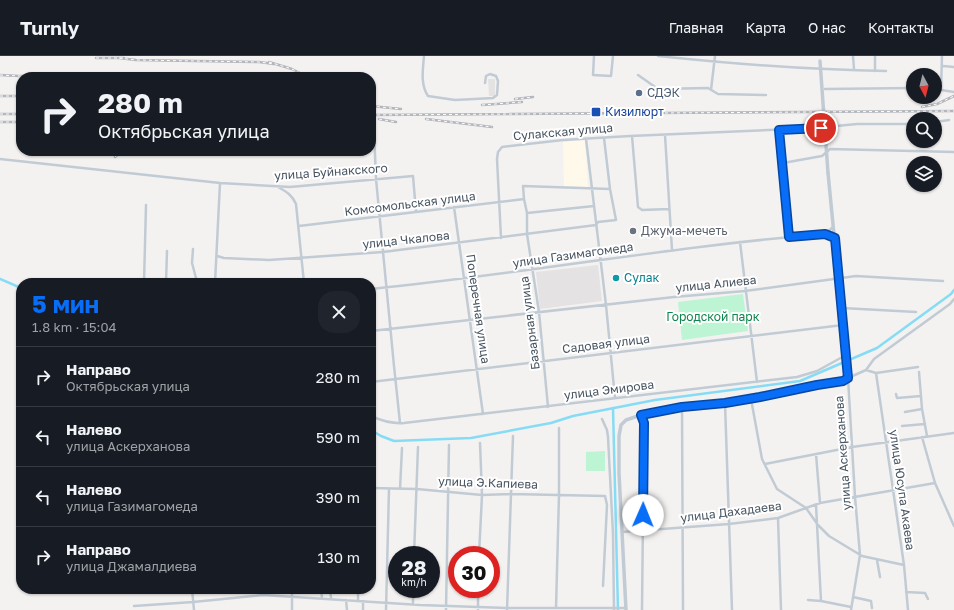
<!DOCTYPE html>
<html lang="ru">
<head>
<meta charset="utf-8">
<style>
	:root { --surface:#171b24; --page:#20242c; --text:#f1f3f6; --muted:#9ea1a6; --line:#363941; --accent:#086df7 }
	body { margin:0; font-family:"Golos Text",sans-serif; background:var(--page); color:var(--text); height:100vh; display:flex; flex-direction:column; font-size:15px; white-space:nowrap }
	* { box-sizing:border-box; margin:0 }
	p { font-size:13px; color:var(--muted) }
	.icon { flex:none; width:22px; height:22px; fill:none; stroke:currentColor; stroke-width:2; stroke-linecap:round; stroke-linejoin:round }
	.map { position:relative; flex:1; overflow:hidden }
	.details { position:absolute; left:16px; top:222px; width:360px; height:316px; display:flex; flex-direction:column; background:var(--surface); border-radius:16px; box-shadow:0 1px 3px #0004 }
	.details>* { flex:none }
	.banner { position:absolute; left:16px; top:16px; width:360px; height:84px; border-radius:16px; box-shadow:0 1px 3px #0004; background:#171b24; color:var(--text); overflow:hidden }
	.needle { width:26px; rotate:173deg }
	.controls { position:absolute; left:906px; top:12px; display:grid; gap:8px }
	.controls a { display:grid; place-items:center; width:36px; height:36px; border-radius:50%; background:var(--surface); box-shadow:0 1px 3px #0004; font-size:20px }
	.speed { position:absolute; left:388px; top:490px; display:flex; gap:8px; font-size:20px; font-weight:700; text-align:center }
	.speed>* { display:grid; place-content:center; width:52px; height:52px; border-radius:50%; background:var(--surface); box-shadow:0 1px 3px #0004; line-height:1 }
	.speed small { font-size:10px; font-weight:400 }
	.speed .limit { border:6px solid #d22; background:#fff; color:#111 }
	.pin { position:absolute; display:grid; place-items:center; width:34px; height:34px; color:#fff; margin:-17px; border:2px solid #fff; border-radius:50%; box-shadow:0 1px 4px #0007 }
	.me { position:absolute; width:44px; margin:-22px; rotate:1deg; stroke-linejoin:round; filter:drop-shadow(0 0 3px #0008) }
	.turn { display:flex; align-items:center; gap:14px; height:84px; padding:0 16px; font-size:18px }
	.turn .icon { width:52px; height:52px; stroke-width:2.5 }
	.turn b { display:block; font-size:28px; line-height:34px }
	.round { display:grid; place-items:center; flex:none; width:42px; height:42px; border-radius:16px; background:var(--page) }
	.headline { display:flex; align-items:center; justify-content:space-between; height:68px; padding:0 16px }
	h1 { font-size:24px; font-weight:700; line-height:30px; color:var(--accent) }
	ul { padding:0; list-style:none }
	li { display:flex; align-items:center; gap:12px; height:60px; padding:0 16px; border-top:1px solid var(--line) }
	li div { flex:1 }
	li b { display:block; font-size:15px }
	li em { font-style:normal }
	header { display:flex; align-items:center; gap:24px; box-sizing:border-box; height:56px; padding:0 20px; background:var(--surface); border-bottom:1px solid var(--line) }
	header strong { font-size:19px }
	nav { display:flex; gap:22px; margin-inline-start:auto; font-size:14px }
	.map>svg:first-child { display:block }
	.commercial { fill:#fef9eb }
	.education { fill:#e5e2e3 }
	.green { fill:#bdf4d3 }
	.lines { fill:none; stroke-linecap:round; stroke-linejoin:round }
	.canal { stroke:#86dcf5; stroke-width:2.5 }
	.minor { stroke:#c1cbd4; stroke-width:2.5 }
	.tertiary { stroke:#c1cbd4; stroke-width:3.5 }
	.rail-casing { stroke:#b3b6bc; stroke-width:2.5 }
	.rail { stroke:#fff; stroke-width:1; stroke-dasharray:3; stroke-linecap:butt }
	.tertiary-bridge { stroke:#c1cbd4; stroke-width:3.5 }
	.route-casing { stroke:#0547a1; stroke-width:10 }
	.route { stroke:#086df7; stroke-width:7 }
	.service-dot { fill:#5c6f8a; stroke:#fff; stroke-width:1.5 }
	.transit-dot { fill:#1a4fb4; stroke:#fff; stroke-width:1.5 }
	.worship-dot { fill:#6b7280; stroke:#fff; stroke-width:1.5 }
	.culture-dot { fill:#0f9aa8; stroke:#fff; stroke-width:1.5 }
	.labels { text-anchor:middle; stroke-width:4; stroke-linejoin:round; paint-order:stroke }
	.service-label { font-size:12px; fill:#4e5e75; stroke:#fff; text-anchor:start }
	.transit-label { font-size:12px; fill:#164399; stroke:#fff; text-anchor:start }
	.street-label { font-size:12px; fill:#475461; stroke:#fff }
	.worship-label { font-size:12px; fill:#5b616d; stroke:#fff; text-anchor:start }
	.culture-label { font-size:12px; fill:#0d838f; stroke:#fff; text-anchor:start }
	.park-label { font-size:12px; fill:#0e854b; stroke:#fff }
</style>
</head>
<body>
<header>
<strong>Turnly</strong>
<nav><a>Главная</a><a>Карта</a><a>О нас</a><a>Контакты</a></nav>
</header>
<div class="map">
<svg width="954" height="554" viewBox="0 0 954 554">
	<rect width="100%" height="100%" fill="#f4f1f1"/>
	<path class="commercial" d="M585 84 588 131 564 130 563 86Z"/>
	<path class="education" d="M488 23H495V40H489Z
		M598 209 602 245 540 253 536 216Z"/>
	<path class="green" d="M743 238 748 275 682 284 678 246Z
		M605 395V415H586V396Z"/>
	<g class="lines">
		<path class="canal" d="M0 223 21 232
			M613 352 618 554
			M371 374 381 380 394 385 471 382 551 367 573 360 655 344 800 325 877 292 951 238 954 234"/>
		<path class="minor" d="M424 0C423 13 420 28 428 40L455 44 493 42 497 39 498 25 496 20 490 18 486 20 485 27
			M594 0 593 19 611 20 613 0
			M658 0C734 8 810 14 886 15
			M853 0 854 13
			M943 10 954 11
			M875 15V0
			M638 19 658 33 708 32 718 38 766 39
			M825 33 913 32
			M935 33 954 36
			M941 33 942 0
			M711 34 715 0
			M935 66 949 64
			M779 73 789 181
			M374 74 376 123 394 310 400 367
			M665 79 672 194
			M632 80 638 151 642 154 669 153
			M586 83 606 249 615 342
			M0 103 220 127 290 131 413 120 416 156
			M783 107 822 100 830 93 954 96
			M278 131C287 136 292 139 296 148L304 227
			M594 150 527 157 524 143 523 130 610 133
			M454 151 483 358
			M527 157V178L539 256 548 351
			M299 170 524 143
			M825 178 833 171
			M501 182 497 103 498 96 502 91 563 84 630 80 815 72 857 68H913
			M740 186 757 326
			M193 193 192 207 196 222 195 227
			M217 200 224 202 269 204 383 196 596 169 598 166 616 164 610 133 604 82
			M144 227 146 149
			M166 227 167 195
			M215 227 220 127
			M371 233C523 218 673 190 825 178L834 182
			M842 252 916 256
			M371 275 674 241 745 235 856 220 943 225
			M866 314 874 303 950 248 954 243
			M919 316 922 353 927 380
			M876 317 904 509 908 554
			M371 326 843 269
			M896 338 897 342 921 340
			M751 343 762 403 777 433 806 452 818 469 829 480 862 500 904 509
			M725 347 732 554
			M682 351 683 554
			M905 356 922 353
			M641 359 644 367 642 554
			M371 360C382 365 392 368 404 367L797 321 817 315 846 299
			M602 363 607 374 608 381 613 478 614 554
			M902 370 925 368
			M922 381 935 427 954 470
			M816 398 820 447
			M765 408 852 391 954 377
			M371 432 417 433 482 439 511 438 605 440 607 449 603 530
			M374 432V404
			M400 433 402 392
			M816 449 821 545 851 551
			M778 462 781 554
			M622 476 729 468 778 462 820 447 935 427
			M414 499 418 391
			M479 499 482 439 480 387
			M877 504 880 521
			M192 533 194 554
			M262 533 263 539
			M292 533V554
			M321 533 322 542
			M330 533 331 542
			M413 533V548
			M906 536 925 537 928 543
			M853 541 871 545 872 552
			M346 544 347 554
			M808 544 821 545
			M358 545V533
			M363 545V554
			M134 550 193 546 263 539 420 549 507 552H626
			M556 552 559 439V372
			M386 554 389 433
			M446 554 449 389
			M478 554V533
			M507 554 513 380
			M851 554 860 499 855 441 848 322 866 314 876 317 918 311"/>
		<path class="tertiary" d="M626 554 619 417V380L621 369 626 364 641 359 682 351 751 343 817 329 840 326 848 322 828 117"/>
		<g class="rail-casing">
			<path id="rail" d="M96 2H124
				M119 2 136 4 259 6 274 8
				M269 6 292 13 308 21
				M0 19 19 20H63
				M58 21 65 20H252
				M247 21 260 20 287 21
				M0 40H21
				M515 43 533 41
				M482 49 522 46
				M371 50 401 53
				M922 51 937 48 954 40
				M0 58H21
				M371 59 954 55
				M379 63 396 66
				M426 63 492 71
				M0 66H21
				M115 101 122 95"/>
		</g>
		<use href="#rail" class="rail"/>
		<path class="tertiary-bridge" d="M820 5 828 117"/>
	</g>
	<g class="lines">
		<g class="route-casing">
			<path id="route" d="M643 459 644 367 641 359 682 351 725 347 760 341 817 329 843 325 848 322 835 182 825 178 789 181 779 74 821 72"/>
		</g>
		<use href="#route" class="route"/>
	</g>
	<circle class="service-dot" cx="639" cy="37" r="4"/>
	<rect class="transit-dot" x="591" y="51" width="10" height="10" rx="2"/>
	<circle class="worship-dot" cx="633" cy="175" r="4"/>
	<circle class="culture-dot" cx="616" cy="222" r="4"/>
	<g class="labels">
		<g class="service-label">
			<text x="647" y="41">СДЭК</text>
		</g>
		<g class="transit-label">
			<text x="605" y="60">Кизилюрт</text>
		</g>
		<g class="street-label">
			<text transform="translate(563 76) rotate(-5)" y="4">Сулакская улица</text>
			<text transform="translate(331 116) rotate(-4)" y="4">улица Буйнакского</text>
			<text transform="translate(410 148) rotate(-7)" y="4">Комсомольская улица</text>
			<text transform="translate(406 184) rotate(-6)" y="4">улица Чкалова</text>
			<text transform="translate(573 199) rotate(-8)" y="4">улица Газимагомеда</text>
			<text transform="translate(716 228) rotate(-6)" y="4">улица Алиева</text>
			<text transform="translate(478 253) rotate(82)" y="4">Поперечная улица</text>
			<text transform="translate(530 267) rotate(-97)" y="4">Базарная улица</text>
			<text transform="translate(606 288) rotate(-7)" y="4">Садовая улица</text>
			<text transform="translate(609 334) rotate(-7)" y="4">улица Эмирова</text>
			<text transform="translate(843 397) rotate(-94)" y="4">улица Аскерханова</text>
			<text transform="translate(488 427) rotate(2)" y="4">улица Э.Капиева</text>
			<text transform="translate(902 434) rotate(82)" y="4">улица Юсупа Акаева</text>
			<text transform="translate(731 456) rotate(-7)" y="4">улица Дахадаева</text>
		</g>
		<g class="worship-label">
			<text x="641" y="179">Джума-мечеть</text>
		</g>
		<g class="culture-label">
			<text x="624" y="226">Сулак</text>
		</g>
		<g class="park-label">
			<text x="713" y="265">Городской парк</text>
		</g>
	</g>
</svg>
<div class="controls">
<a><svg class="needle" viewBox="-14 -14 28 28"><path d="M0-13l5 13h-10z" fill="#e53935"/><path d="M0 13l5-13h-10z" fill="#9ea1a6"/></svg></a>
<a><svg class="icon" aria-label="search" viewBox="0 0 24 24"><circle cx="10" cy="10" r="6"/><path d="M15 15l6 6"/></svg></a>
<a><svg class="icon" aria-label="layers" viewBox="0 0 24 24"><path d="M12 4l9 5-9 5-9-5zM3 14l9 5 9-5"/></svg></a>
</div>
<div class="speed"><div>28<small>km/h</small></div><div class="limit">30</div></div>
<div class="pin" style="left:821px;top:72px;background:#d93025"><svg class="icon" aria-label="arrive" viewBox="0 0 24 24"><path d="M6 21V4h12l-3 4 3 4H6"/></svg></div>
<svg class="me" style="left:643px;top:459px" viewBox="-20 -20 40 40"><circle r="19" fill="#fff"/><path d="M0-13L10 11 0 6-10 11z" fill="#086df7"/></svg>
<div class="banner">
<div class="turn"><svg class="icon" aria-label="right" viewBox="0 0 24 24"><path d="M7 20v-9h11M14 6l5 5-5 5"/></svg><div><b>280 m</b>Октябрьская улица</div></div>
</div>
<section class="details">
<div class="headline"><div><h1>5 мин</h1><p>1.8 km · 15:04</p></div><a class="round"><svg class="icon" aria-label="close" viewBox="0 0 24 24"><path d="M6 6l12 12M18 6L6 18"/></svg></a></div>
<ul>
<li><svg class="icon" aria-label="right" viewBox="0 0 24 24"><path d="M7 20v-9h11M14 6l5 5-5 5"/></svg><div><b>Направо</b><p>Октябрьская улица</p></div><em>280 m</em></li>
<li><svg class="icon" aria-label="left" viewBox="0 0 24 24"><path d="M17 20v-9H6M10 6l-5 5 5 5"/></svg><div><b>Налево</b><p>улица Аскерханова</p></div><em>590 m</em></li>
<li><svg class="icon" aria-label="left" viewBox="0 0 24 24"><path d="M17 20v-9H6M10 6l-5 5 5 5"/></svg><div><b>Налево</b><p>улица Газимагомеда</p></div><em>390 m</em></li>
<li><svg class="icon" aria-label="right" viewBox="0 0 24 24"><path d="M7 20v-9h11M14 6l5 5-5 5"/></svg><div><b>Направо</b><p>улица Джамалдиева</p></div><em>130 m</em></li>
</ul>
</section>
</div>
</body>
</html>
